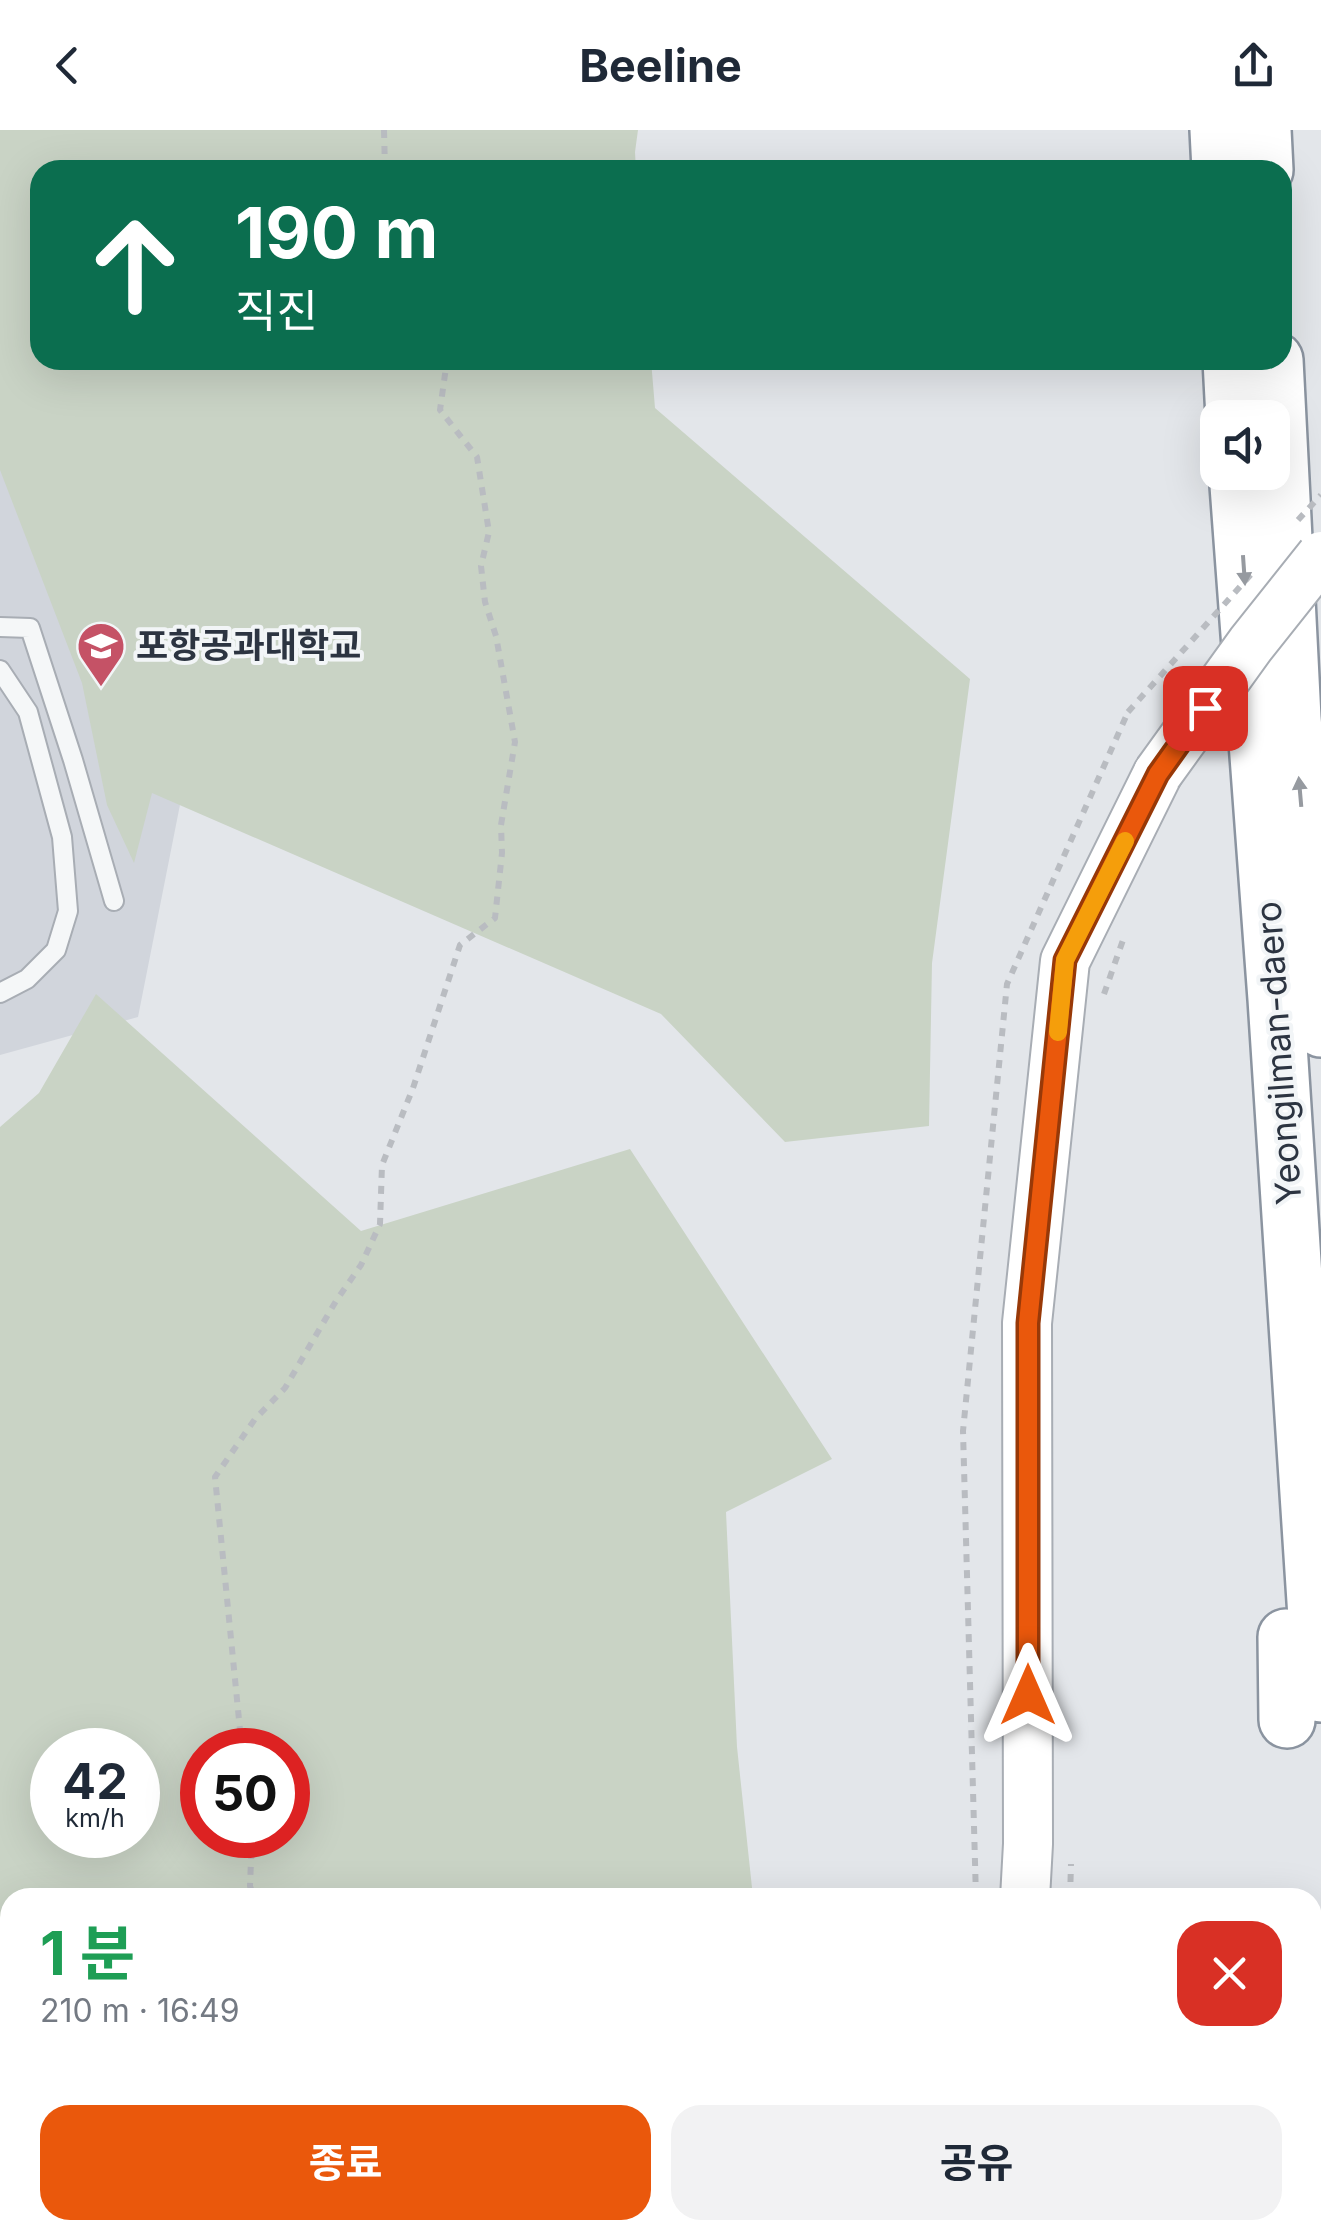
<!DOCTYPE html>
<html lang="ko">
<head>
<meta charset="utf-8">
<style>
	:root { --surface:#fff; --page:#f2f2f3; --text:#1f2937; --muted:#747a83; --accent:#ea580c }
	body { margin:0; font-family:Inter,"Noto Sans KR",sans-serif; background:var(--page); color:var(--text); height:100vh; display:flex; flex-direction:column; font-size:38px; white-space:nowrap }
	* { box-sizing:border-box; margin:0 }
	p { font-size:32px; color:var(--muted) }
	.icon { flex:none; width:55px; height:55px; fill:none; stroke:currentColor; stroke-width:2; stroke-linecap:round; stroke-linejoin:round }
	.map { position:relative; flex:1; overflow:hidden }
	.details { position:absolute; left:0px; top:1758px; width:1322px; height:352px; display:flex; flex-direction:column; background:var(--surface); border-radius:30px 30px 0 0; box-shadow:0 10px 40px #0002 }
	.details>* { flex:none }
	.top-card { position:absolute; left:30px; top:30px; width:1262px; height:210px; border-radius:30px; box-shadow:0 10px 40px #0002; background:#0b6e4f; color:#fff; overflow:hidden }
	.buttons { position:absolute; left:1200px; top:270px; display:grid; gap:20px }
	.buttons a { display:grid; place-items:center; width:90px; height:90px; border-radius:20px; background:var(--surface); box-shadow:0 10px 40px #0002; font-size:50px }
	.speed { position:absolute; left:30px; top:1598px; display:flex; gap:20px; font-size:50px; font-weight:700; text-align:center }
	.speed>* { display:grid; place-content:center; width:130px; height:130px; border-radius:50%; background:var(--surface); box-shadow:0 10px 40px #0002; line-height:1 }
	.speed small { font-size:25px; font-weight:400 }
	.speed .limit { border:15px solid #d22; background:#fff; color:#111 }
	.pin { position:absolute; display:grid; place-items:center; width:85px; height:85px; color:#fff; margin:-42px; border-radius:20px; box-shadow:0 5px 15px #0006 }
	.me { position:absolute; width:110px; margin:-55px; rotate:0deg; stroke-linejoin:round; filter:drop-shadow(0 0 8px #0008) }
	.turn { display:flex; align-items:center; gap:35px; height:210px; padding:0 40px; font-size:45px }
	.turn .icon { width:130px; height:130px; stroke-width:2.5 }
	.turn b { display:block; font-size:70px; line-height:85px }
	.round { display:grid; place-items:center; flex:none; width:105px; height:105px; border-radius:30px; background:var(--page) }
	.summary { display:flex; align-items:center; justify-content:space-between; height:170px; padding:0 40px }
	h1 { font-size:60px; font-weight:700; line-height:75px; color:#1e9e55 }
	.cta { display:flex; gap:20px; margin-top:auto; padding:20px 40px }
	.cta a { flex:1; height:115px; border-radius:30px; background:var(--accent); color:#fff; font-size:40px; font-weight:700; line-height:115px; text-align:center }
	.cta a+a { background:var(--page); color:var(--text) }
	header { display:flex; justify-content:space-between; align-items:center; height:130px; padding:0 40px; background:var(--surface); font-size:45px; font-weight:700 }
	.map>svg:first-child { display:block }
	.built { fill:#d1d5dc }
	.green { fill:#c9d3c5; fill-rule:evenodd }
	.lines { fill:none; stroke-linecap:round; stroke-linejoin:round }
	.service-casing { stroke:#a8adb4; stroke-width:22 }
	.secondary-casing { stroke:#a8adb4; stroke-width:52 }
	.trunk-casing { stroke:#8b94a0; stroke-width:60 }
	.path { stroke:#b9bcc1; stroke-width:6; stroke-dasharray:8 8; stroke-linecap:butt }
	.service { stroke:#f5f7f8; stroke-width:18 }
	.secondary { stroke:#fff; stroke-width:48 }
	.trunk { stroke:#fff; stroke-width:55 }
	.secondary-bridge-casing { stroke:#a8adb4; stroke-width:52; stroke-linecap:butt }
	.path-bridge { stroke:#b9bcc1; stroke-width:6; stroke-dasharray:8 8; stroke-linecap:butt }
	.secondary-bridge { stroke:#fff; stroke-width:48 }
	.oneway { fill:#969aa0 }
	.route-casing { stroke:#983908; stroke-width:25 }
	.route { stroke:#ea580c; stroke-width:18 }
	.slow { stroke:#f59e0b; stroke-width:18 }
	.labels { text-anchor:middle; stroke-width:8; stroke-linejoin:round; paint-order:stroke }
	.poi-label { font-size:35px; font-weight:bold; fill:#2c3441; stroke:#f2f5f7; text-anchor:start }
	.street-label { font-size:35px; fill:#2c3441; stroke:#f2f5f7 }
</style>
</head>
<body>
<header><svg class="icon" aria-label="back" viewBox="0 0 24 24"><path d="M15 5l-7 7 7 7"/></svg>Beeline<svg class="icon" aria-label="share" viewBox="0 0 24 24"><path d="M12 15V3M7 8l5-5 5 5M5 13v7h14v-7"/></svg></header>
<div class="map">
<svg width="1321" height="2109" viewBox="0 0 1321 2109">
	<rect width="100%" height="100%" fill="#e3e6ea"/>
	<path class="built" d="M0 0 40 40V230H268L138 887 0 925Z"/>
	<path class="green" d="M0 0H638L635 22 636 40H40V230H651L655 278 970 549 932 833 929 996 785 1012 661 884 152 663 134 733 107 675 82 553 0 340Z
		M96 864 361 1101 630 1019 832 1329 726 1382 737 1617 753 1767 10 1768V2100H813L805 2109H0V997L39 963ZM52 1620H138V1705H52ZM202 1620H288V1705H202Z"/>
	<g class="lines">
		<g class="service-casing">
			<path id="service" d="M0 497 30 498 73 630 114 771
				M0 540 28 582 62 707 68 781 56 820 27 849 0 863"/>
		</g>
		<g class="secondary-casing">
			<path id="secondary" d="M1025 1768 1028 1714 1027 1193 1065 831 1158 643
				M960 2109 965 2100"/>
		</g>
		<g class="trunk-casing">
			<path id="trunk" d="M1218 0 1220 40
				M1263 0 1265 40
				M1231 230 1234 288
				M1275 230 1293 588 1321 899
				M1237 342 1276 869 1321 1564
				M1286 1507 1287 1590"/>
		</g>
		<path class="path" d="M384 0 385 40
			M1104 864 1123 810
			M242 1620 215 1347 255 1289 285 1258 336 1171 361 1135 380 1094 382 1035 413 958 460 815 495 788 502 723 501 695 515 612 496 506 485 472 481 436 489 402 477 327 440 280 447 230
			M252 1705 250 1756 254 1768
			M976 1768 963 1301 1007 854 1128 582
			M1070 1768 1071 1734
			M604 2109 605 2100
			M883 2109 891 2100
			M1013 2109 1017 2100"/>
		<use href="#service" class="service"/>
		<use href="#secondary" class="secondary"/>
		<use href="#trunk" class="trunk"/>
		<g class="secondary-bridge-casing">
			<path id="secondary-bridge" d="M1158 643 1251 514 1321 426"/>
		</g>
		<path class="path-bridge" d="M1298 390 1321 365
			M1128 582 1254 441"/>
		<use href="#secondary-bridge" class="secondary-bridge"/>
	</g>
	<defs><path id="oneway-solid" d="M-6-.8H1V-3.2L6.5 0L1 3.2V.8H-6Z" transform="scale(2.5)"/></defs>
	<g class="oneway">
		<use href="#oneway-solid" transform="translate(1244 440) rotate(86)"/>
		<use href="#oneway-solid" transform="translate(1300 662) rotate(-95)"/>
	</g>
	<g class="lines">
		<g class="route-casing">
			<path id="route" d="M1028 1565V1193L1065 830 1158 644 1205 578"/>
		</g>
		<use href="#route" class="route"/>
		<path class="slow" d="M1058 902 1065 830 1125 711"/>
	</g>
	<defs>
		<g id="university-pin" transform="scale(2.5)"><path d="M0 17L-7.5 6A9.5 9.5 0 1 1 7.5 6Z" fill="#c55266" stroke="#f2f5f7"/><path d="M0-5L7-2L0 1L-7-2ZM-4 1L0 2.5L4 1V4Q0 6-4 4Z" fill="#fff"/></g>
	</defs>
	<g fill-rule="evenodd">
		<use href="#university-pin" x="101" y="516"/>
	</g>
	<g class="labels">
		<g class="poi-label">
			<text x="136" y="528">포항공과대학교</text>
		</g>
		<g class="street-label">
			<text transform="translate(1279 923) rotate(-94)" y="12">Yeongilman-daero</text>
		</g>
	</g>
</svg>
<div class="buttons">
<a><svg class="icon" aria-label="sound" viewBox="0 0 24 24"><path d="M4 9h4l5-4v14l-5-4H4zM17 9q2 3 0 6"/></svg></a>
</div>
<div class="speed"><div>42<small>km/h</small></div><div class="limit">50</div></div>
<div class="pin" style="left:1205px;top:578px;background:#d93025"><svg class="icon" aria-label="arrive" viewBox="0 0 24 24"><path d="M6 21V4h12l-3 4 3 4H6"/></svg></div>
<svg class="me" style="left:1028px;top:1565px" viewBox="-20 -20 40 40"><path d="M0-17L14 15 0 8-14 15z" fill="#ea580c" stroke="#fff" stroke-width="4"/></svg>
<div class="top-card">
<div class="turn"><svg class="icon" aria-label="ahead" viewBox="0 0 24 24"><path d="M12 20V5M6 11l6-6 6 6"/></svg><div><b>190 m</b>직진</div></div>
</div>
<section class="details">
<div class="summary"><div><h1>1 분</h1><p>210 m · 16:49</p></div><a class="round" style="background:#d93025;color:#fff"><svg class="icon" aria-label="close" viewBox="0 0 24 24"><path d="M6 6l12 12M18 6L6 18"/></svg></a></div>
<div class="cta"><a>종료</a><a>공유</a></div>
</section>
</div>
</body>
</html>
